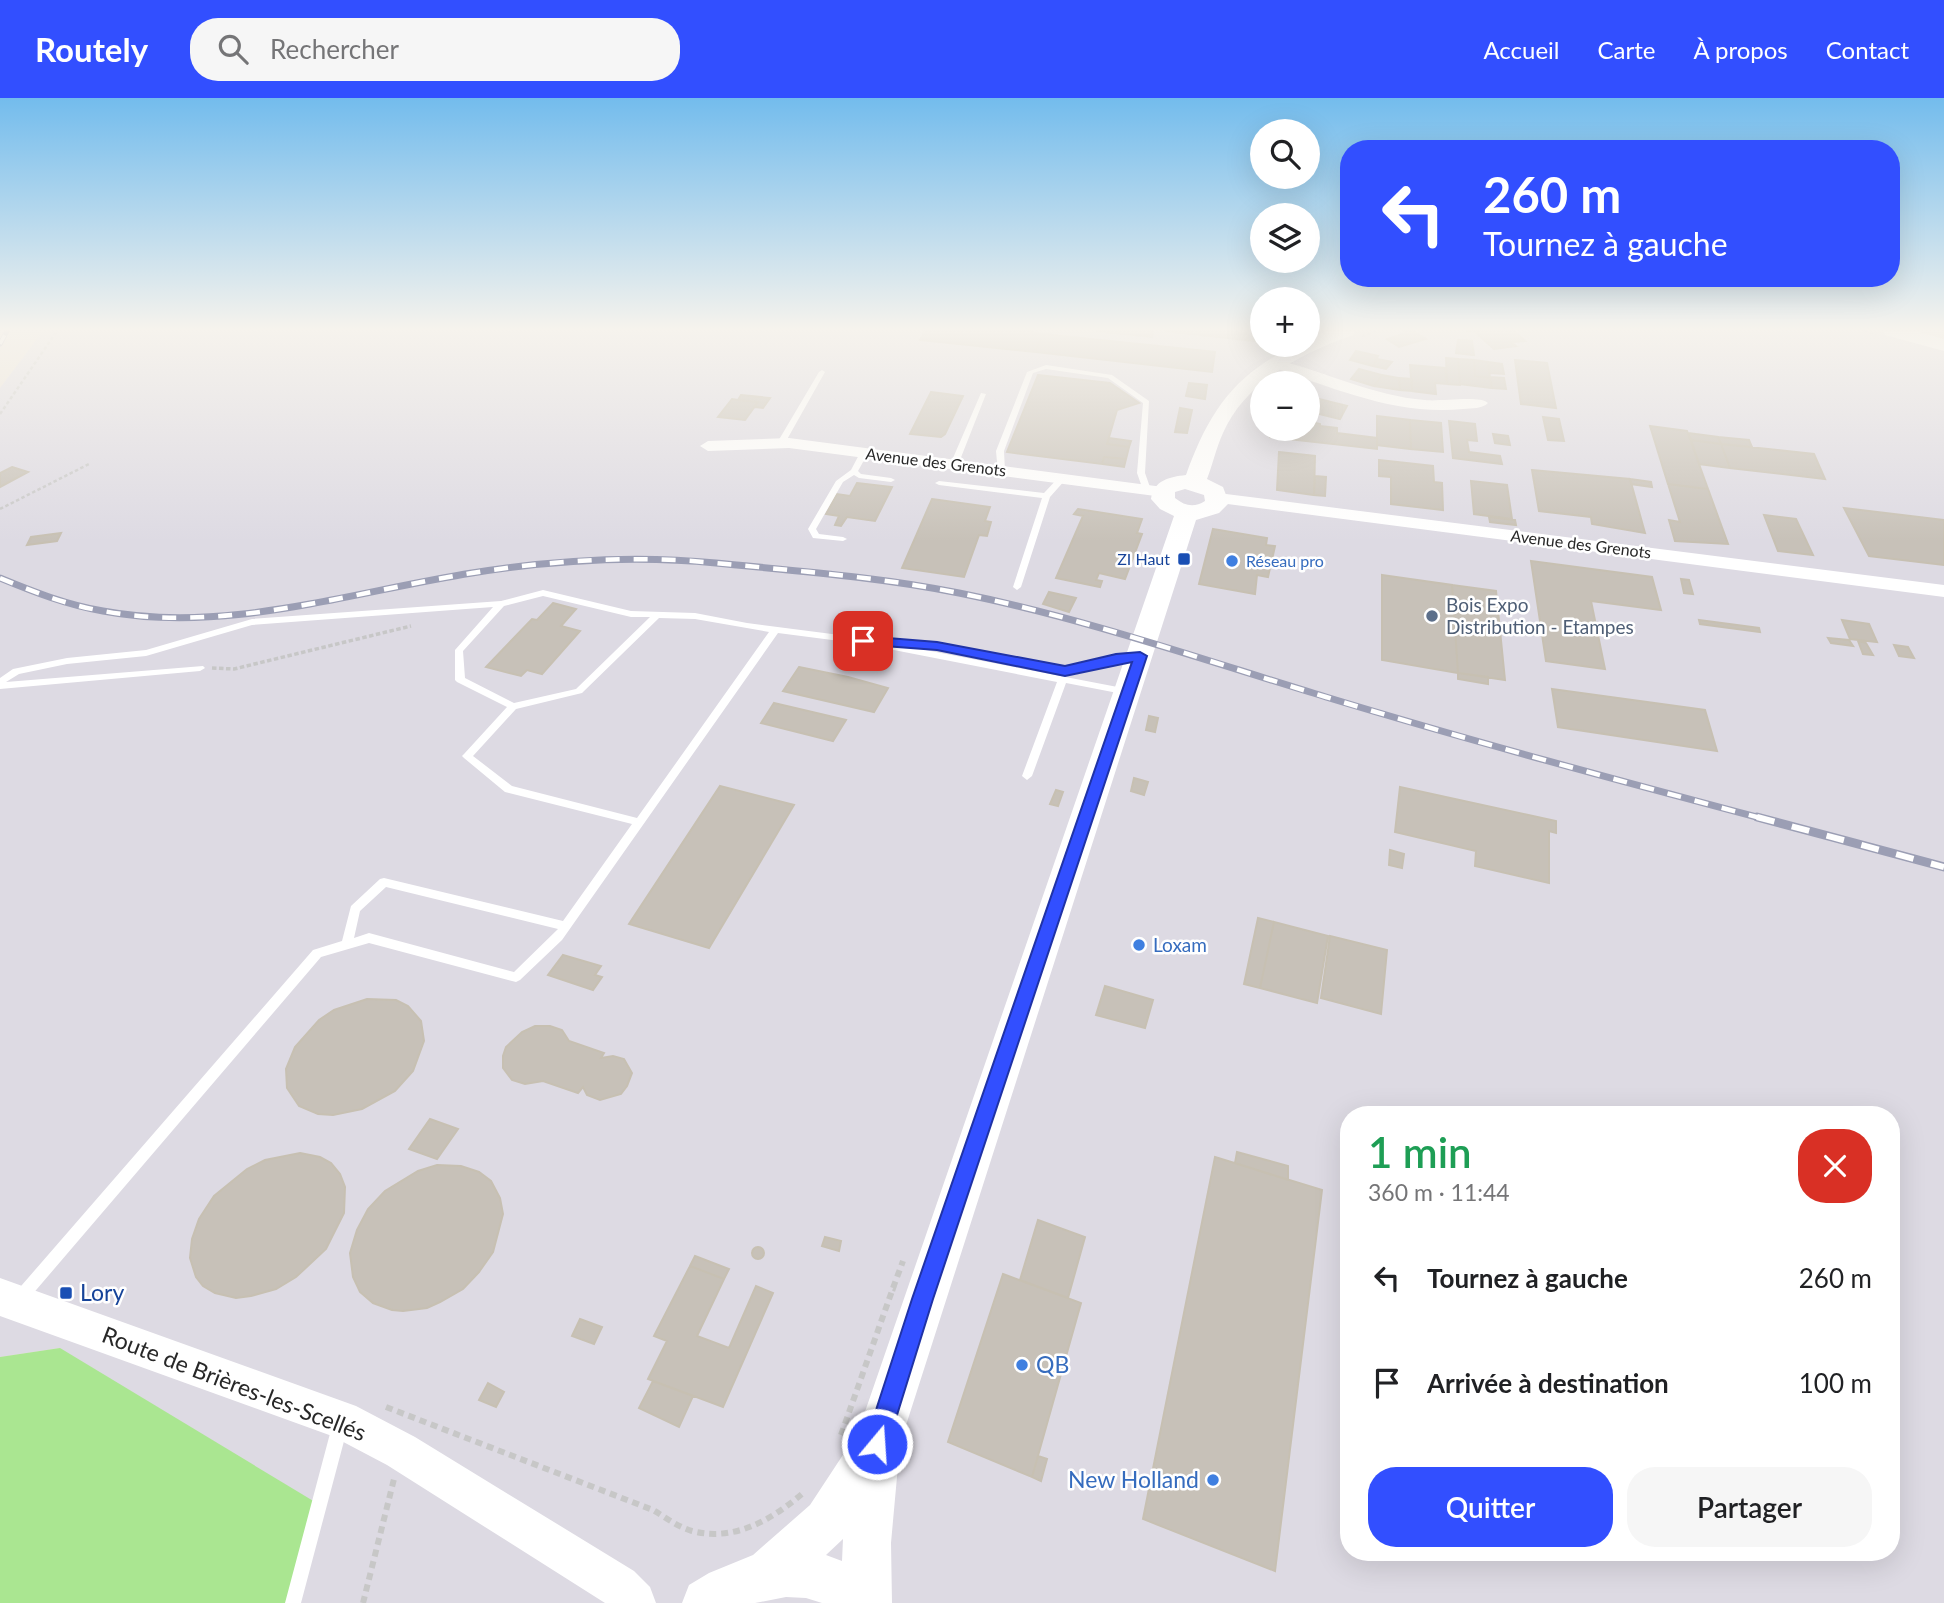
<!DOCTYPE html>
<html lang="fr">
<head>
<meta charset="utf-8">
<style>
	:root { --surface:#fff; --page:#f6f6f6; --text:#202124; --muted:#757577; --accent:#324fff }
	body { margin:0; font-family:Lato,sans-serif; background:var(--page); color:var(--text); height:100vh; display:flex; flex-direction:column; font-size:26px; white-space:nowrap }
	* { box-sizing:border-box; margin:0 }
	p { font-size:23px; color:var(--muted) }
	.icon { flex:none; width:38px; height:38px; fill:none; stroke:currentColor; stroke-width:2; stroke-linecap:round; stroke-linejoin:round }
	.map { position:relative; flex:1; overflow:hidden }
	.drawer { position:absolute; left:1340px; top:1008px; width:560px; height:455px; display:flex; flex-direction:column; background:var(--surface); border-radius:28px; box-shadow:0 7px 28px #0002 }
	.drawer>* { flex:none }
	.guide { position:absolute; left:1340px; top:42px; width:560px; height:147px; border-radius:28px; box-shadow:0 7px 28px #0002; background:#324fff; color:#fff; overflow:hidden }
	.controls { position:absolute; left:1250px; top:21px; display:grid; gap:14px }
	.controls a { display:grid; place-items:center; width:70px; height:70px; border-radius:50%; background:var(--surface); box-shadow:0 7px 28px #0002; font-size:35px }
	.pin { position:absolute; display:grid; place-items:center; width:60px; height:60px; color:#fff; margin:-30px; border-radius:14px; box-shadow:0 4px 10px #0006 }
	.me { position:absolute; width:77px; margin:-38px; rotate:18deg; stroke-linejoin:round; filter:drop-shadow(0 0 5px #0008) }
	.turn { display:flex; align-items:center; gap:24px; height:147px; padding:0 28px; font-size:32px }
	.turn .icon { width:91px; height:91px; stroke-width:2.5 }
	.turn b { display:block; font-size:49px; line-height:60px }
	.round { display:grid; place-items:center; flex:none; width:74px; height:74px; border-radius:28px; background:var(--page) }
	.overview { display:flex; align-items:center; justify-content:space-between; height:119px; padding:0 28px }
	h1 { font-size:42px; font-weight:600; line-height:52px; color:#1e9e55 }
	.button { display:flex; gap:14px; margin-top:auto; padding:14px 28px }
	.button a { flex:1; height:80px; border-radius:28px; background:var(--accent); color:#fff; font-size:28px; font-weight:600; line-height:80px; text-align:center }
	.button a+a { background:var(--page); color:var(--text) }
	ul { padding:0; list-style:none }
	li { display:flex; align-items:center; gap:21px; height:105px; padding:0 28px }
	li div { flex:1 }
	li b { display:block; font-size:26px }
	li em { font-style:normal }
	header { display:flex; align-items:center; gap:42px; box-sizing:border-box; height:98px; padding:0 35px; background:var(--accent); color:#fff }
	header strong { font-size:33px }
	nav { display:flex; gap:38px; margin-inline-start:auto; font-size:24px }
	.search { width:490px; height:63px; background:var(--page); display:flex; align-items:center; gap:18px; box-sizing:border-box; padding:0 24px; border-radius:28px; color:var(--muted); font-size:26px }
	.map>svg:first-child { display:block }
	.industrial { fill:#dddae3; fill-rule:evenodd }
	.green { fill:#aae691 }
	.building { fill:#c7c1b8; stroke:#c7c0b2; stroke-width:2 }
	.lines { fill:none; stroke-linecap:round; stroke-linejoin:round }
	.path-far2 { stroke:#c7c7c7; stroke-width:2.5; stroke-dasharray:3.5 2.5; stroke-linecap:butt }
	.path-far1 { stroke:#c7c7c7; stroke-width:3.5; stroke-dasharray:4.5 2.5; stroke-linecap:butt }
	.path { stroke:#c7c7c7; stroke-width:6; stroke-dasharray:7 5; stroke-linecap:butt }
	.service { fill:#fff; fill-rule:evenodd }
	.minor { fill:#fff; fill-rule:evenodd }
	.tertiary { fill:#fff; fill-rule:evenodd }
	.secondary { fill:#fff; fill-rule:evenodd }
	.rail-far2-casing { stroke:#9b9eb4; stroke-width:5 }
	.rail-far1-casing { stroke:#9b9eb4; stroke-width:7 }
	.rail-casing { stroke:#9b9eb4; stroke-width:9 }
	.rail-far2 { stroke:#fff; stroke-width:3.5; stroke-dasharray:10; stroke-linecap:butt }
	.rail-far1 { stroke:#fff; stroke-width:4.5; stroke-dasharray:14; stroke-linecap:butt }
	.rail { stroke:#fff; stroke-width:6; stroke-dasharray:18; stroke-linecap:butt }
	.route { fill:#324fff; stroke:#2033a6; stroke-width:2 }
	.transit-dot { fill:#1a4fb4; stroke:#fff; stroke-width:2.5 }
	.shop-dot { fill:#3f7fe0; stroke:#fff; stroke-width:2.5 }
	.service-dot { fill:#5c6f8a; stroke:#fff; stroke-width:2.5 }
	.labels { text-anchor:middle; stroke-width:5; stroke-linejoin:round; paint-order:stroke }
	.far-street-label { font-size:16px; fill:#282828; stroke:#fff }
	.far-transit-label { font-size:16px; fill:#164399; stroke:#fff; text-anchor:end }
	.far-shop-label { font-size:16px; fill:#366cbe; stroke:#fff; text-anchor:start }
	.service-label { font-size:19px; fill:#4e5e75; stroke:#fff; text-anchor:start }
	.shop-label { font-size:19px; fill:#366cbe; stroke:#fff; text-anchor:start }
	.near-transit-label { font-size:23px; fill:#164399; stroke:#fff; text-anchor:start }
	.near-shop-label { font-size:23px; fill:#366cbe; stroke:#fff; text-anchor:start }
	.near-street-label { font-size:23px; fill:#282828; stroke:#fff }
</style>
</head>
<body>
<header>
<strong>Routely</strong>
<div class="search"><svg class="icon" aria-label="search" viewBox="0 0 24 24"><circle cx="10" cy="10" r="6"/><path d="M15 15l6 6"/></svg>Rechercher</div>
<nav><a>Accueil</a><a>Carte</a><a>À propos</a><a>Contact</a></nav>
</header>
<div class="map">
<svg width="1944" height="1505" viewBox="0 0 1944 1505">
	<rect width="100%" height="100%" fill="#ece4d8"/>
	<path class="industrial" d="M43 233H1262V247H1307V233H1902L1944 244V1505H295L60 1250 0 1259V290ZM1262 285H1307V331H1262ZM1349 1017H1892V1454H1349Z"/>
	<path class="green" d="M60 1250 320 1407 295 1505H0V1259Z"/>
	<path class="building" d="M925 233H1028L1043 236 1035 254 920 242Z
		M1096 233H1153L1152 239Z
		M1165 233H1226L1262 237V244Z
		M1404 233H1413L1426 241 1399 249 1387 241 1406 235Z
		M1466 233H1514L1525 243 1511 244 1516 248 1494 251 1475 234Z
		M1043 236 1215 254 1212 274 1035 254Z
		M1458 242 1472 243 1474 257 1456 255Z
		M1356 253 1378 258 1373 268 1350 262Z
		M1446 260 1458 261 1460 287 1447 286Z
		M1377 261 1392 264 1386 271 1373 268Z
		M1458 261 1474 262 1475 278 1490 280 1492 290 1460 286Z
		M1474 262 1488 264 1490 280 1475 278Z
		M1515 262 1547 265 1556 310 1521 306Z
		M1488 264 1502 266 1504 276 1490 275Z
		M1410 267 1445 270 1447 286 1435 285 1436 296 1412 293Z
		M1359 271 1382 277 1374 288 1351 281Z
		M1038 277 1110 285 1139 305 1117 312 1107 346 1129 349 1126 361 1104 359 1102 366 1007 354Z
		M1382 277 1399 280 1400 292 1374 288Z
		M1490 279 1504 280 1506 291 1492 290Z
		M1399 280 1412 281V293L1400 292Z
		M1189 285 1207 287 1205 301 1186 298Z
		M931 294 963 298 945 336 941 339 910 336Z
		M741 297 770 300 763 310 754 309 758 304 738 302Z
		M1307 298 1347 308 1340 321 1307 313Z
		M732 301 738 302 758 304 745 322 718 319Z
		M1180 310 1192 312 1187 335 1175 334Z
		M1377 318 1410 322 1411 351 1377 347Z
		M1543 319 1559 321 1564 343 1548 342Z
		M1410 322 1441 325 1443 354 1411 351Z
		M1307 323 1320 326V328L1337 330V335L1377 340V351L1270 339V333L1262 332 1307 331Z
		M1449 323 1475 326 1477 343 1467 342 1469 354 1500 358 1502 366 1453 360Z
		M1650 328 1687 333 1708 391 1668 386Z
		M1688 335 1718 339 1721 346 1691 342Z
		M1493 336 1508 338 1510 347 1495 345Z
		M1718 339 1749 342 1752 349 1721 346Z
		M1109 340 1131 343 1129 349 1107 346Z
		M1691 342 1721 346 1730 370 1699 366Z
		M1721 346 1814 356 1825 381 1730 370Z
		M1279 354 1315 358 1314 397 1277 392Z
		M1104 359 1126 361 1124 369 1102 366Z
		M1379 362 1433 368 1434 384 1442 385 1443 412 1391 406V379L1379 378Z
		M12 369 28 374 0 389V375Z
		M1532 372 1630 381 1645 435 1592 426 1591 419 1539 413Z
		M1315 378 1326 379 1325 398 1314 397Z
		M1630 381 1651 384 1652 389 1631 386Z
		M1471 383 1507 387 1512 421 1474 416Z
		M857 385 892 389 875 423 847 419 841 428 835 427 839 418 826 416 837 396 850 398Z
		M1668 386 1708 391 1728 446 1675 443 1669 422 1680 424Z
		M932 401 990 409 985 423 991 424 987 438 979 437 964 479 902 470Z
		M1844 410 1944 422V467L1869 458Z
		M1078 411 1142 421 1137 435 1142 436 1125 481 1099 475 1096 482 1102 483 1100 489 1056 480 1083 418 1074 416Z
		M1764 417 1796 421 1813 457 1778 453Z
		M1489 419 1515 422 1516 427 1490 424Z
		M1213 431 1267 440 1266 447 1275 448 1268 479 1257 477 1255 496 1199 486Z
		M61 435 57 443 27 447 31 439Z
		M1531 463 1652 479 1661 512 1591 503 1605 571 1546 563Z
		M1382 477 1452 487 1458 575 1382 562Z
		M1681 481 1689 482 1693 496 1684 495Z
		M1452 487 1496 493 1505 582 1458 575Z
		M1049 494 1076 500 1069 514 1043 506Z
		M553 505 576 511 561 528 580 533 542 576 527 572 521 578 486 569 532 521 537 522Z
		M1699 522 1759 530 1760 534 1700 526Z
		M1842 522 1869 526 1877 544 1850 541Z
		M1828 540 1849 542 1853 548 1831 545Z
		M1858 543 1866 545 1873 557 1863 556Z
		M1894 547 1908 549 1914 560 1899 558Z
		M799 569 848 579 888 590 874 614 783 593Z
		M1458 575 1488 579V586L1458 581Z
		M1552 591 1705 612 1717 653 1558 629Z
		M774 605 846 622 833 643 761 625Z
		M1149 618 1158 620 1155 634 1146 632Z
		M1134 680 1148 684 1144 697 1131 693Z
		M720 688 794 707 709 850 629 826Z
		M1400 689 1556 723V735L1549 733V785L1475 768 1476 753 1395 734Z
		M1056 692 1063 694 1058 708 1050 706Z
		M1390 752 1404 756 1402 770 1389 767Z
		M1258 820 1274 824 1260 890 1244 886Z
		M1274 824 1328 838 1317 905 1260 890Z
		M1330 838 1387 852 1381 916 1321 900Z
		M563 857 601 868 595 877 602 879 593 892 548 877Z
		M1105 888 1153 902 1145 930 1096 917Z
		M367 901 396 902 408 908 421 923 424 943 413 973 395 993 362 1011 333 1017 318 1016 299 1008 287 990 286 971 295 949 319 922 334 912Z
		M535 928H550L562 932 569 943 604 955 601 960 613 958 624 961 632 975 627 988 621 996 600 1002 587 997 583 989 578 995 543 983 525 986 512 982 503 970V958L506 949 522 934Z
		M430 1021 458 1031 437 1061 409 1051Z
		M1237 1054 1288 1068V1082L1235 1065Z
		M300 1055 320 1059 331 1065 340 1076 345 1089 344 1115 326 1151 296 1179 276 1191 251 1198 236 1200 215 1195 203 1188 196 1179 190 1160 192 1141 199 1121 214 1098 247 1071 265 1062Z
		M1215 1059 1322 1092 1275 1473 1143 1421Z
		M437 1067 461 1068 479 1074 491 1083 500 1100 503 1116 493 1154 479 1174 463 1191 440 1204 427 1210 403 1213 392 1212 373 1205 360 1194 353 1179 350 1155 357 1132 368 1111 385 1093 418 1073Z
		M1038 1122 1085 1139 1068 1200 1020 1182Z
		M825 1139 841 1143 839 1153 822 1148Z
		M752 1155a6 6 0 1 1 12 0a6 6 0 1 1-12 0Z
		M695 1158 729 1171 724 1181 690 1168Z
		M690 1168 724 1181 697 1238 729 1250 756 1188 773 1195 723 1309 648 1281 667 1243 654 1238Z
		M1003 1176 1081 1205 1032 1379 948 1344Z
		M580 1221 602 1229 594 1246 572 1238Z
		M653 1283 693 1298 679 1329 639 1310Z
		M488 1285 504 1294 496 1309 479 1302Z
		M1038 1358 1047 1361 1041 1383 1032 1379Z"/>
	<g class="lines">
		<path class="path-far2" d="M1864 233 1876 236
			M1362 238 1378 233
			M0 316 57 233
			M0 411 89 366"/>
		<path class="path-far1" d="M212 570 234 571 411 528"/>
		<path class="path" d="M893 1190 903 1163
			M386 1309 653 1412C665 1419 678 1429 692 1433 734 1444 771 1422 802 1396
			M841 1337 893 1190 896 1191
			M363 1505 394 1381"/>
		<path class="service" d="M1046 267 1112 277 1149 303 1145 375 1151 392 1150 394 1143 392 1137 375 1143 305 1108 280 1046 271 1033 275 1004 353 1005 373 998 375 996 353 1027 274Z
			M822 272 825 274 785 345 778 347 777 345 819 274Z
			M981 295 986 296 958 367 951 369 950 367Z
			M861 353 868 355 858 373 861 376 891 380 895 382 891 384 859 380 854 377 843 384 816 431 819 436 843 439 847 441 843 443 813 440 808 431 836 383 851 372Z
			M1059 379 1066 381 1050 399 1021 489 1017 492 1013 489 1042 400 939 387 935 385 939 383 1044 395Z
			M543 492 631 513 695 515 747 525 863 540 1128 591 1133 594 1128 597 1066 585 1032 678 1027 682 1022 678 1057 584 863 546 778 535 562 842 520 882 516 884 369 845 321 859 25 1205 20 1207 15 1205 13 1200 15 1195 313 852 342 843 351 808 380 781 384 780 563 823 632 726 505 694 464 660 462 658 464 656 507 609 457 584 455 582V552L493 509 252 527 146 558 67 566 19 576 6 584 203 568 205 570 200 573 0 591V580L13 571 67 560 146 552 252 521 501 503ZM543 498 631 519H650L576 591 514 605 465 580 463 553 504 508ZM659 520 695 521 769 534 637 720 512 688 473 658 516 611 582 595ZM386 789 558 831 514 874 369 835 354 840 360 813Z
			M909 543 937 545 1065 570 1137 556 1141 559 1137 562 1065 576 937 551 906 548V544Z
			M340 1320 345 1323 348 1328 301 1505H285L332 1328 335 1323Z"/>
		<path class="minor" d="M1277 262C1327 274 1373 298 1425 302 1439 304 1480 297 1488 305 1482 311 1472 310 1463 311 1397 318 1333 290 1272 269V263Z
			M789 340 1163 389 1171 394 1163 399 789 350 708 353 700 348 708 343Z
			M1218 395 1944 487V499L1212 404 1210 400 1212 396Z"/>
		<path class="tertiary" d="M0 1180 356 1308 415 1339 634 1473 650 1489 656 1505H605L387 1367 332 1338 0 1218Z"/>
		<path class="secondary" d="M1327 233H1355L1353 237C1302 255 1246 283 1223 335 1216 350 1213 366 1207 381L1223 389 1229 405 1219 415 1196 422 900 1346 891 1445 892 1505H822L806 1500 786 1499 755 1505H682L689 1487 709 1475 753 1457 810 1407 858 1334 1174 418 1160 411 1151 401C1154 382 1169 379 1186 377 1203 330 1223 291 1267 263 1281 255 1291 247 1307 247V241ZM1185 391 1204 397 1205 403C1194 410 1185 408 1175 400V394ZM843 1441 842 1463 826 1457Z
			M1883 233H1915L1944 241V253L1885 237Z"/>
		<g class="rail-far2-casing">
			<path id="rail-far2" d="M0 246 7 233"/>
		</g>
		<g class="rail-far1-casing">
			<path id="rail-far1" d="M0 480C34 494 67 507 103 513 226 536 351 494 472 475 553 462 634 457 716 465 797 473 880 479 959 495 1084 520 1204 562 1326 599 1471 643 1617 682 1764 721"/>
		</g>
		<g class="rail-casing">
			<path id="rail" d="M1757 719 1944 769"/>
		</g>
		<use href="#rail-far2" class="rail-far2"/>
		<use href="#rail-far1" class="rail-far1"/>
		<use href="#rail" class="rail"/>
	</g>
	<linearGradient id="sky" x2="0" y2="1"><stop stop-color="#73bced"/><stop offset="0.52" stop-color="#f6f3ed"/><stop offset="1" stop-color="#f6f3ed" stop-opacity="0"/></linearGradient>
	<rect width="1944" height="444" fill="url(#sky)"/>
	<path class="route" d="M863 538 937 544 1065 568 1116 556 1140 554 1147 558 933 1201 888 1346 885 1354 877 1357 868 1354 865 1346 912 1201 1132 564 1065 578 937 552 858 546V540Z"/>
	<g class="transit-dot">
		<rect x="1177" y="454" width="14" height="14" rx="3.5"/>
		<rect x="59" y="1188" width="14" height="14" rx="3.5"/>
	</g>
	<g class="shop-dot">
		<circle cx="1232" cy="463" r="7"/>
		<circle cx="1139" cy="847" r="7"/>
		<circle cx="1022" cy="1267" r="7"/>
		<circle cx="1213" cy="1382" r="7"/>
	</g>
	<circle class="service-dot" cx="1432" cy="518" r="7"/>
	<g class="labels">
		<g class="far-street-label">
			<text transform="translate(936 364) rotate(7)" y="6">Avenue des Grenots</text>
			<text transform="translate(1581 446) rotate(7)" y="6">Avenue des Grenots</text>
		</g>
		<g class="far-transit-label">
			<text x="1170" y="467">ZI Haut</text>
		</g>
		<g class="far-shop-label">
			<text x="1246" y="469">Réseau pro</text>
		</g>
		<g class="service-label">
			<text x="1446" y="514">Bois Expo<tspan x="1446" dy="22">Distribution - Etampes</tspan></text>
		</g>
		<g class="shop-label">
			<text x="1153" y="854">Loxam</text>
		</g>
		<g class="near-transit-label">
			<text x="80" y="1203">Lory</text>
		</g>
		<g class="near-shop-label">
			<text x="1036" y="1275">QB</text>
			<text x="1199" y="1390" text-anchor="end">New Holland</text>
		</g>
		<g class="near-street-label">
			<text transform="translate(234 1286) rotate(21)" y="8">Route de Brières-les-Scellés</text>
		</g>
	</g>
</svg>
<div class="controls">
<a><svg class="icon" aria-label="search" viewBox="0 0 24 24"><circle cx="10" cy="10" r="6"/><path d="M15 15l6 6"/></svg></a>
<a><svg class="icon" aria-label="layers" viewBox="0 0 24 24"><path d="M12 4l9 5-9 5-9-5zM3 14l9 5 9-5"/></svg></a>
<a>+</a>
<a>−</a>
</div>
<div class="pin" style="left:863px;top:543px;background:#d93025"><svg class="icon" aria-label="arrive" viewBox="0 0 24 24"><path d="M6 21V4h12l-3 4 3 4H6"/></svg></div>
<svg class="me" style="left:877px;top:1346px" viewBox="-20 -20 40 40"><circle r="17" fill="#324fff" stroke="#fff" stroke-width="3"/><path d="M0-11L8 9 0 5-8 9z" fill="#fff"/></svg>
<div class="guide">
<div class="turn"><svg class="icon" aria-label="left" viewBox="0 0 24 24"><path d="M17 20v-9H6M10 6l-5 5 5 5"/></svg><div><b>260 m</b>Tournez à gauche</div></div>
</div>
<section class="drawer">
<div class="overview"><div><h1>1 min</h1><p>360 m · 11:44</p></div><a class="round" style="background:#d93025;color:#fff"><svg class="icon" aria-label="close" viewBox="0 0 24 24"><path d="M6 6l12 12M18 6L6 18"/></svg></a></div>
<ul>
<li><svg class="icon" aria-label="left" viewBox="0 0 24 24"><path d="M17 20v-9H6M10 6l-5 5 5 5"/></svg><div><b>Tournez à gauche</b></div><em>260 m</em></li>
<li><svg class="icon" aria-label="arrive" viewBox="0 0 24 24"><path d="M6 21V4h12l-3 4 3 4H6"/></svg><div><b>Arrivée à destination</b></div><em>100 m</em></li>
</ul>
<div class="button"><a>Quitter</a><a>Partager</a></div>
</section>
</div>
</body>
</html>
